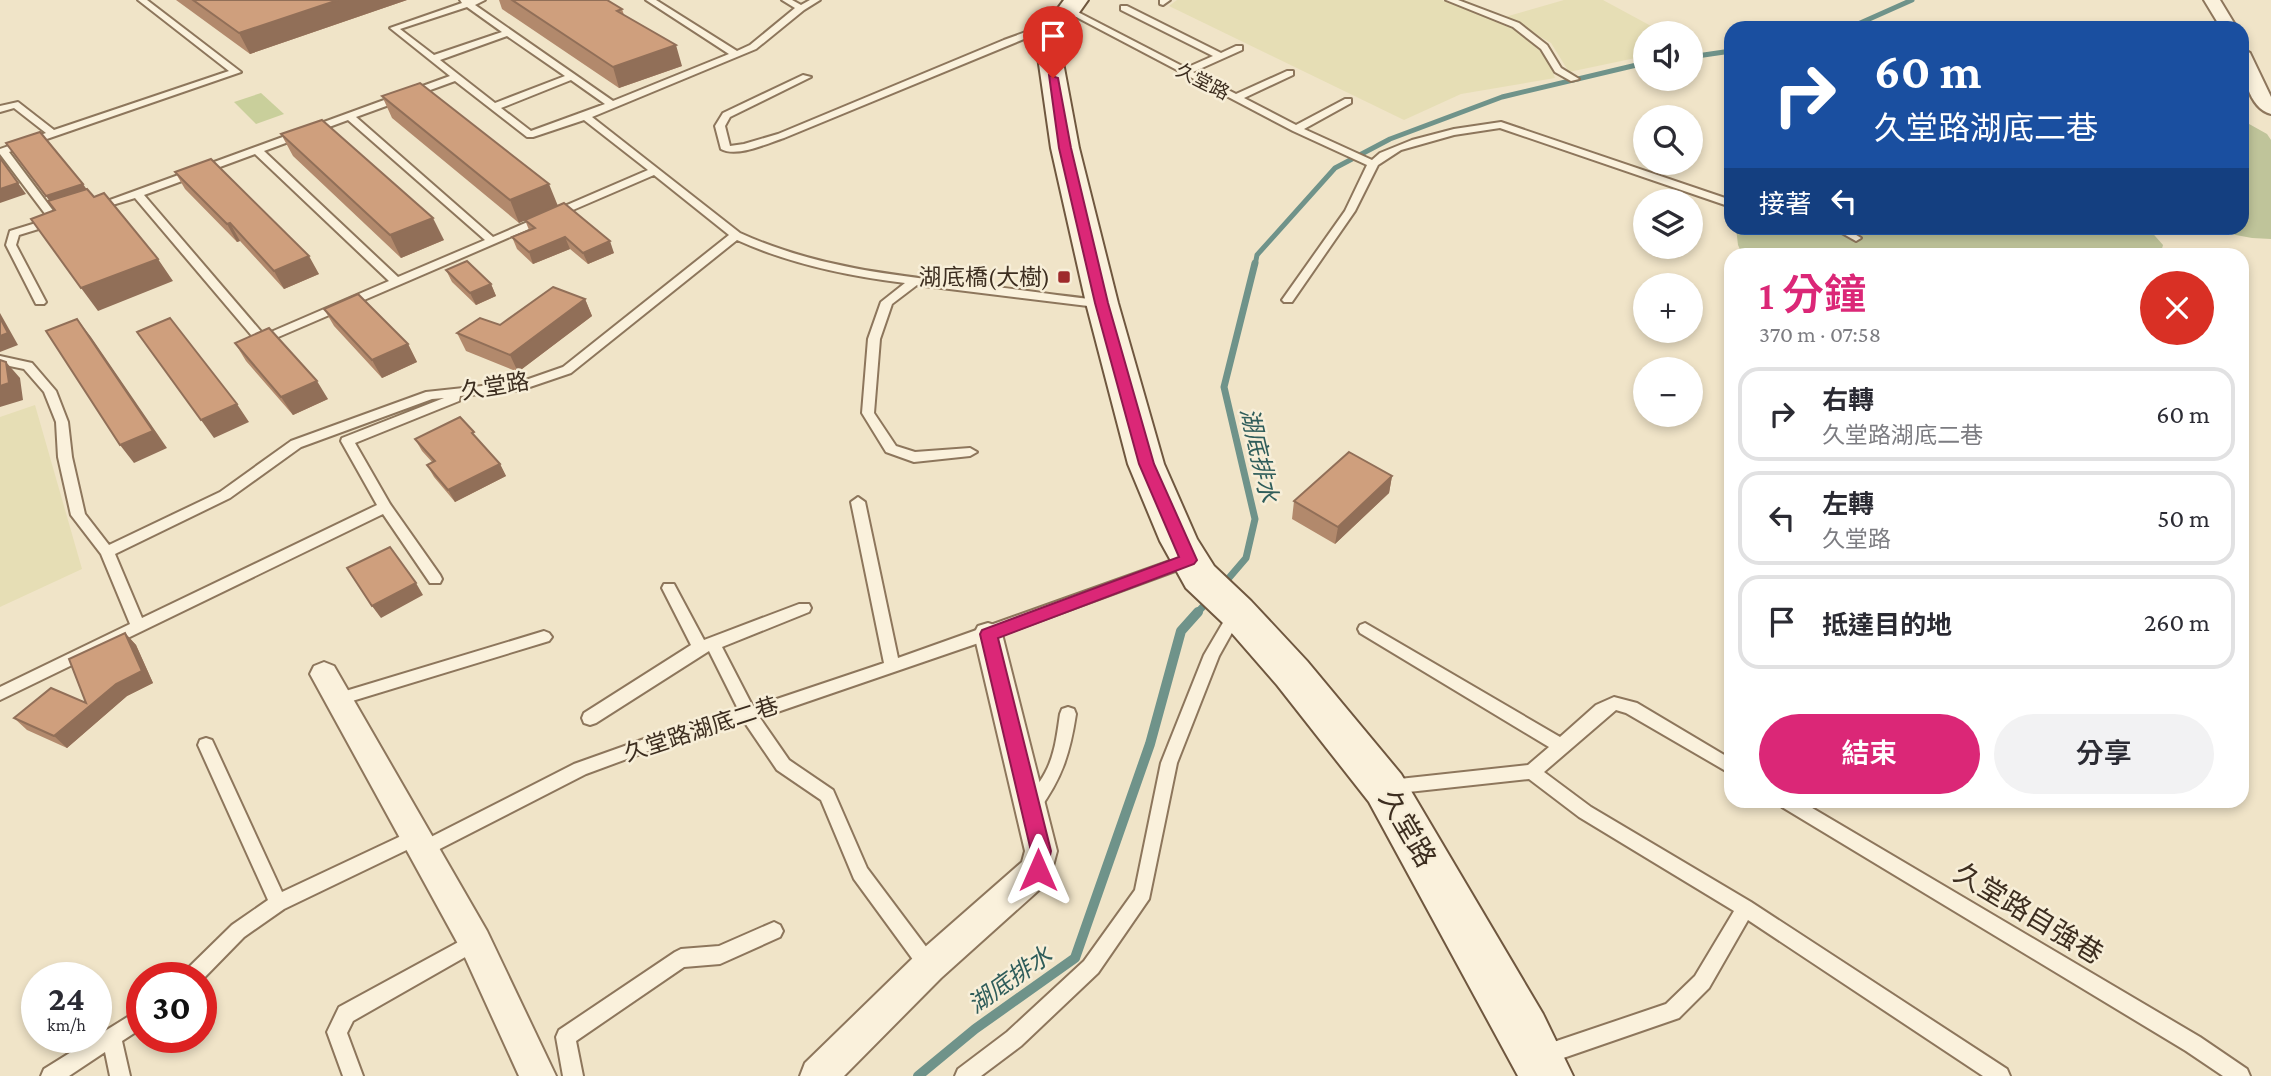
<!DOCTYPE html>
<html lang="zh-TW">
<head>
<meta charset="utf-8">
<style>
	:root { --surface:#fff; --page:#f2f2f3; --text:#2b2b33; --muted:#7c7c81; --line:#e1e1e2; --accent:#db2777 }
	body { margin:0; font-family:"Crimson Pro","Noto Sans TC",serif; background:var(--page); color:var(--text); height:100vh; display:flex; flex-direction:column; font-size:26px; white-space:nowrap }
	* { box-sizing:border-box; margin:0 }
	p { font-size:23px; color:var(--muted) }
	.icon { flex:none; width:38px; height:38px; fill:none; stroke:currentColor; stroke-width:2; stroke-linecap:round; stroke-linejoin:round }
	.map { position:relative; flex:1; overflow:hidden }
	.details { position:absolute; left:1724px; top:248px; width:525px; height:560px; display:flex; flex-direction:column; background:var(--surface); border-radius:21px; box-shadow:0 4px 10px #0003 }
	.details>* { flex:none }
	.guide { position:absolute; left:1724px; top:21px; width:525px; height:214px; border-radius:21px; box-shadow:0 4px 10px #0003; background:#1a4fa0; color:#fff; overflow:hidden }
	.fabs { position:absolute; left:1633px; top:21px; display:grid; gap:14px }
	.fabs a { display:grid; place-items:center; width:70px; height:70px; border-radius:50%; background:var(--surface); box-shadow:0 4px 10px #0003; font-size:35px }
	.speed { position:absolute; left:21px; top:962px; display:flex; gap:14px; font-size:35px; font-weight:700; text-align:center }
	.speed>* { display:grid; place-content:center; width:91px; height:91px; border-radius:50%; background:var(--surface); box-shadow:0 4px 10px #0003; line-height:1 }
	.speed small { font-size:18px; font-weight:400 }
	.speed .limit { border:10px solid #d22; background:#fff; color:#111 }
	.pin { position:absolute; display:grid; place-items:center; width:60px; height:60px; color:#fff; margin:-72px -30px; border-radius:50% 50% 50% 0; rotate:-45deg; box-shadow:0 0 7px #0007 }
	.pin .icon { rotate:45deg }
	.me { position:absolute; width:77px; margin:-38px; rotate:0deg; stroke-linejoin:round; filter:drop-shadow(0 0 5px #0008) }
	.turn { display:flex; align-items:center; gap:24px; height:147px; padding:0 35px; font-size:32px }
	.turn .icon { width:91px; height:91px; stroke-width:2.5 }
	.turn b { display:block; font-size:49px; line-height:60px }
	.then { display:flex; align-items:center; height:66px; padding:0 35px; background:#0003; gap:14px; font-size:26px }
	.round { display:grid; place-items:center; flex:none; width:74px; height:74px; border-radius:37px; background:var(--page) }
	.summary { display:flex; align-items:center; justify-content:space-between; height:119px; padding:0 35px }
	h1 { font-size:42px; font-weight:600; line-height:52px; color:var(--accent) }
	.action { display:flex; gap:14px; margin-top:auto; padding:14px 35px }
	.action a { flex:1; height:80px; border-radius:42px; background:var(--accent); color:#fff; font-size:28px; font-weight:600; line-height:80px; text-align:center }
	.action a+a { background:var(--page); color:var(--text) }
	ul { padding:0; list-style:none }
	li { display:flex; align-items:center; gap:21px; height:94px; margin:0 14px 10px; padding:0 21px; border:4px solid var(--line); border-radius:21px }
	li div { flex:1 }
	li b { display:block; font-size:26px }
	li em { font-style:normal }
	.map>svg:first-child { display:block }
	.farmland { fill:#e6deb5 }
	.green { fill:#c9cf9b }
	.cemetery { fill:#bfc49a }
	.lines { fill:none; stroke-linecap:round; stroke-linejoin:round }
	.stream-far2 { stroke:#6f938a; stroke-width:5 }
	.stream-far1 { stroke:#6f938a; stroke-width:7 }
	.stream { stroke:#6f938a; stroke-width:10 }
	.lane-casing { stroke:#8d765c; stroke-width:4 }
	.street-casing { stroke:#8d765c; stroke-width:4 }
	.secondary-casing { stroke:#6f573f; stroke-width:4 }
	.lane { fill:#faf1dc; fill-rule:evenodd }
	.street { fill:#faf1dc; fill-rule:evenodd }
	.secondary { fill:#faf1dc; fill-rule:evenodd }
	.wall { fill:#b2896c }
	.shaded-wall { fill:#916f58 }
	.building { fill:#cf9f7d; stroke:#916f58; stroke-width:2 }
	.route { fill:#db2777; stroke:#8e194d; stroke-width:2 }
	.poi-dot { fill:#9e2a2b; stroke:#f7eed8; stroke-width:2.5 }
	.labels { text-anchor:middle; stroke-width:5; stroke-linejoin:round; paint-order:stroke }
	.far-street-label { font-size:19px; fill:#3d2e20; stroke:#f7eed8 }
	.poi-label { font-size:23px; fill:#3d2e20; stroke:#f7eed8; text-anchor:end }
	.street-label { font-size:23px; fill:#3d2e20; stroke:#f7eed8 }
	.water-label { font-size:24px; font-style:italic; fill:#2f5d5a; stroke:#f7eed8 }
	.near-street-label { font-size:28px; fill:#3d2e20; stroke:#f7eed8 }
</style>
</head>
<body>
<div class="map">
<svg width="2271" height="1076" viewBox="0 0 2271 1076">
	<rect width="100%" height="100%" fill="#f0e4c8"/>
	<path class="farmland" d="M1177 0H1442L1514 27 1548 58 1555 78 1461 94 1404 120 1169 6Z
		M1564 0H1603L1664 33H1645V56L1569 72 1551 43 1505 17Z
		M35 405 82 569 0 607V417Z"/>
	<path class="green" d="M261 93 284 114 256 124 234 102Z"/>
	<path class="cemetery" d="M2242 120 2267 134 2271 140V239L2252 238 2198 228H2242Z
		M1736 228H2148L2163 245 2160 256H1743L1738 245Z"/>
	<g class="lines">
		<path class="stream-far2" d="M1849 28 1912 0
			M1690 57 1731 51
			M1255 265 1257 255 1335 168 1390 139 1502 97 1645 63"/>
		<path class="stream-far1" d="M1222 586 1246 558 1255 519 1224 387 1255 263
			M1196 614 1211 598"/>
		<path class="stream" d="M918 1076 975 1029 1075 958 1150 744 1181 631 1198 612"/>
		<g class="lane-casing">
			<path id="lane" d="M138 0H147L241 72 9 152 60 220 58 223 19 235 16 245 46 302 44 304H36L6 245 10 231 49 219 0 154V149L46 133 14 108 0 112V106L18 102 54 130 229 71Z
				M460 0H485L475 5 613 101 729 54 646 0H656L737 51 750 45 795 8 782 0H792L801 5 810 0H820L804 10 756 49 592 117 740 233C821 270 908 277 996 287 1031 291 1066 297 1102 300L1108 303 1102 306H1088L917 285 892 304 880 339 874 413 896 446 915 452 970 448 977 452 970 456 914 462 886 452 862 413 868 339 881 302 905 283C847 276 790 264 737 240L571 373 521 390 460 396 459 401 355 443 390 504 440 575 442 579 440 583H430L383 514 0 700V687L130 624 101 554 71 515 58 457 56 422 44 392 24 369 0 364V356L32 363 56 391 68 422 72 457 85 514 109 545 220 492 291 441 426 392 520 382 563 367 729 235 654 175 262 344 258 343 135 198 93 211 88 208 450 76 390 28 462 3ZM467 7 502 32 434 55 400 29ZM507 36 565 76 495 103 440 60ZM571 80 605 104 531 131 501 108ZM455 81 527 137H533L584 120 648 170 493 237 356 117ZM348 120 485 240 398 277 264 151ZM255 154 389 281 264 335 144 195ZM444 398 342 438 341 441 377 505 142 618 115 554 230 498 301 447 432 399Z
				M1160 0H1170L1163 5 1160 4Z
				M1446 0H1458L1519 23 1547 45 1561 68 1579 79 1571 81 1555 72 1541 49 1513 27Z
				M1121 6H1127L1221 53 1236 46H1242V50L1193 72 1236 94 1287 71H1293V75L1244 98 1296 125 1345 99H1351V103L1304 129 1372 160 1380 153 1412 140 1454 129 1501 122 1731 200V207L1500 128 1454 135 1401 150 1378 165 1355 211 1292 302H1284L1282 300 1345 211 1367 165 1293 131 1063 10 1070 8 1186 68 1213 56 1121 10Z
				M1056 21 1063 23 784 138C768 143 737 158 721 149L715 126 723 113 803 75 811 77 730 117 725 126 730 146 744 144 778 134 1004 40Z
				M1833 228H1845L1861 238 1856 241Z
				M858 497 865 502 898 658 1184 556H1194L1196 560 1194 564 993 638 760 718 789 760 833 790 867 868 936 960 938 966 936 972 929 975 922 972 854 879 821 800 777 770 745 723 662 746 586 774 424 857 418 854 415 849 417 845 284 909 244 937 201 981V978H182L184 972 232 925 268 900 198 745 200 740 206 738 212 740 282 892 416 829 422 832 425 837 423 841 574 764 661 733 739 711 709 651 596 723 590 725 584 723 582 718 584 713 691 645 662 588 664 584H674L704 640 799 604H809L811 608 809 612 722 647 753 707 884 663 851 502Z
				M1236 607 1241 609 1243 613 1219 656 1177 763 1149 899 1098 973 1021 1046 981 1076H955L958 1069 1007 1032 1084 961 1135 890 1161 763 1204 655 1231 609Z
				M1365 623 1560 737 1596 705 1614 697 1637 703 1731 759V774L1626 713 1616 710 1544 772 1591 807 1751 902 2007 1069 2010 1076H1983L1748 920 1709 988 1679 1018 1543 1065 1536 1062 1533 1055 1536 1048 1666 1004 1695 976 1734 911 1579 817 1529 779 1390 794 1384 792 1382 787 1384 782 1390 780 1528 765 1549 747 1360 633 1358 629 1360 625Z
				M544 631 549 633 552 637 549 641 339 705 333 704 331 699 333 694 339 693Z
				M1068 707 1074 709 1076 714C1070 753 1062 779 1038 811L1032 813 1026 811 1024 806C1029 794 1039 785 1045 773 1055 755 1057 734 1060 714L1062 709Z
				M1780 802H1802L2200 1037 2247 1069 2250 1076H2223L2186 1051 1782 807Z
				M774 922 780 925 783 931 780 937 720 964 684 967 576 1041 583 1076H563L556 1037 559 1030 675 952 681 949 719 946Z
				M475 933 481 936 484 942 481 948 353 1021 347 1033 363 1076H343L327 1032 339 1007Z
				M142 1008V1028L122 1041 130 1076H110L105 1052 69 1076H41L44 1069Z"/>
		</g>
		<g class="street-casing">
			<path id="street" d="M2204 0H2220L2237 28H2221Z
				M2242 48 2250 53 2271 97V114C2247 108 2241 68 2242 48Z
				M988 623 998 626 1002 634 1057 851 1049 881 941 978 844 1076H800L805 1063 917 954 1022 862 1025 851 974 634 978 626Z
				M324 662 334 666 487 931 556 1076H519L463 953 310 674 314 666Z"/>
		</g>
		<g class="secondary-casing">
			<path id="secondary" d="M1064 0H1088L1071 24 1062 57 1079 148 1118 303 1164 464 1197 539 1214 566 1251 601 1307 661 1401 774 1543 1014 1573 1076H1518L1369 802 1277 685 1223 623 1186 588 1160 541 1128 464 1086 303 1051 148 1038 57 1047 23Z"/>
		</g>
		<use href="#lane" class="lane"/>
		<use href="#street" class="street"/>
		<use href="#secondary" class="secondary"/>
	</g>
	<path class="wall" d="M176 0H407L250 54Z
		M499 0H607L622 9 624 15 682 66 619 88 502 9Z
		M382 96 558 206 614 253 588 264 570 249 533 264 517 249 512 237 529 230 525 220 519 223 392 118Z
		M281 134 444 240 401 258 293 156Z
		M175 172 319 274 284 289 240 241 237 242 185 189Z
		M446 270 491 284 496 296 476 305 452 282Z
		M585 299 592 316 518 372 466 351 457 333 500 325Z
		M324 309 408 344 417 362 382 378 334 326Z
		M235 343 328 399 293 415 246 361Z
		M415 439 479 441 500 464 506 476 455 502 434 477 427 465 432 462 422 451Z
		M1392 476 1389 493 1335 544 1292 519 1294 501Z
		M125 633 136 645 153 683 127 696 67 748 27 730 14 718 86 703Z"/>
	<path class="shaded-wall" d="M338 0H407L250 54 239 33Z
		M676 45 682 66 619 88 613 67Z
		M18 183 26 194 0 203V189Z
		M83 184 95 201 58 213 46 196Z
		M549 184 558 206 519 223 510 200Z
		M433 218 444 240 401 258 390 235Z
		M230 223 240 241 237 242 227 224Z
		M565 237 570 249 533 264 529 252Z
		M610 241 614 253 588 264 583 253Z
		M309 256 319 274 284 289 274 271Z
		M158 259 173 281 98 311 81 288Z
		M491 284 496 296 476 305 470 293Z
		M585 299 592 316 518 372 510 355Z
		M0 313 18 345 0 352Z
		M77 319 91 337 167 448 134 463 120 445Z
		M408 344 417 362 382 378 372 360Z
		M6 362 20 378 23 400 0 407V386Z
		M317 381 328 399 293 415 281 397Z
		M237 404 249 422 214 438 201 420Z
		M500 464 506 476 455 502 448 490Z
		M1392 476 1389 493 1335 544 1338 527Z
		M416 583 423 595 381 618 372 606Z
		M125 633 136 645 153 683 127 696 67 748 54 736 116 684Z"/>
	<path class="building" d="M193 0H338L239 33Z
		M512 0H607L622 9 617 11 676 45 613 67Z
		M420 83 549 184 510 200 382 96Z
		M322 120 433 218 390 235 281 134Z
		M40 132 83 184 46 196 6 143Z
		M0 158 18 183 0 189Z
		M211 159 309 256 274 271 230 223 227 224 175 172Z
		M87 189 94 197 104 193 158 259 81 288 31 219 55 210 48 201Z
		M564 203 610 241 583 253 565 237 529 252 512 237 535 228 525 220Z
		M467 261 491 284 470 293 446 270Z
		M553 287 585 299 510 355 457 333 480 318 500 325Z
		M358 294 408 344 372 360 324 309Z
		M0 318 8 333 0 336Z
		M170 318 237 404 201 420 137 332Z
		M77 319 153 431 120 445 46 331Z
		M269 328 317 381 281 397 235 343Z
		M0 360 6 362 9 383 0 386Z
		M460 417 474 432 472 433 500 464 448 490 427 465 435 461 415 439Z
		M1349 452 1392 476 1338 527 1294 501Z
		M390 547 416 583 372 606 347 568Z
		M125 633 142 671 116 684 54 736 14 718 51 688 86 703 69 659Z"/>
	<path class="route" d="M1049 75 1058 78 1071 148 1108 303 1154 464 1197 560 1194 564 998 638 1051 851 1045 877 1038 879 1031 877 1028 870 1031 851 980 634 982 630 1179 557 1139 464 1095 303 1059 148Z"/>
	<rect class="poi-dot" x="1057" y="270" width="14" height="14" rx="3.5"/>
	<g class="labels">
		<g class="far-street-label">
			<text transform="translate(1203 81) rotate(27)" y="7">久堂路</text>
		</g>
		<g class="poi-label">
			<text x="1050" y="285">湖底橋(大樹)</text>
		</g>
		<g class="street-label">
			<text transform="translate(495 386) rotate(-9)" y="8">久堂路</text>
			<text transform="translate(701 729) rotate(-18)" y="8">久堂路湖底二巷</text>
		</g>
		<g class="water-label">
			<text transform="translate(1259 455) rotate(77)" y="8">湖底排水</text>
			<text transform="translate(1010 980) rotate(-35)" y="8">湖底排水</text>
		</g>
		<g class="near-street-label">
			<text transform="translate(1408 828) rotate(60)" y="10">久堂路</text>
			<text transform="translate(2029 913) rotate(31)" y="10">久堂路自強巷</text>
		</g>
	</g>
</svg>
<div class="fabs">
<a><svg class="icon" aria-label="sound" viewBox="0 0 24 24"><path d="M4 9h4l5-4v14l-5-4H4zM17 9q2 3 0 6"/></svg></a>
<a><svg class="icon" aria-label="search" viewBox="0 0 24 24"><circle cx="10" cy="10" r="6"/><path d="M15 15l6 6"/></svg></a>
<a><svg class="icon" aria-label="layers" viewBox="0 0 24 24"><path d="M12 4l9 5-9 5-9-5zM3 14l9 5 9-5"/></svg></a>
<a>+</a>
<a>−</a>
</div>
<div class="speed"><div>24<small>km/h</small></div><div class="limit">30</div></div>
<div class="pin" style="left:1053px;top:78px;background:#d93025"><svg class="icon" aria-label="arrive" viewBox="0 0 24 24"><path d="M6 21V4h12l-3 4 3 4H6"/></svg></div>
<svg class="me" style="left:1038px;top:870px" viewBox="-20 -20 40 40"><path d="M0-17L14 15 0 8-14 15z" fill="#db2777" stroke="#fff" stroke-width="4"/></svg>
<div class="guide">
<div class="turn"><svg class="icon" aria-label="right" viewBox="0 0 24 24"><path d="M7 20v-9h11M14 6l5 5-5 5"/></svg><div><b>60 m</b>久堂路湖底二巷</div></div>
<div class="then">接著<svg class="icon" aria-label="left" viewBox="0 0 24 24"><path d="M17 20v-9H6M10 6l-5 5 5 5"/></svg></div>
</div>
<section class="details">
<div class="summary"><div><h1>1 分鐘</h1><p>370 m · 07:58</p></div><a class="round" style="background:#d93025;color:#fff"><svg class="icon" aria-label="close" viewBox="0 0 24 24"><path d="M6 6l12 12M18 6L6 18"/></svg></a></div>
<ul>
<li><svg class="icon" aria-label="right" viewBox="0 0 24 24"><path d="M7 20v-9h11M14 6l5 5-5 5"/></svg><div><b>右轉</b><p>久堂路湖底二巷</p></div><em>60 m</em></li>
<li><svg class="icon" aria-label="left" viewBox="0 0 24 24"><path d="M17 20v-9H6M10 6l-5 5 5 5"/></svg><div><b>左轉</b><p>久堂路</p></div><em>50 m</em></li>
<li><svg class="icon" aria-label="arrive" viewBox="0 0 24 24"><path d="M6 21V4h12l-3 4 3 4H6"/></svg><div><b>抵達目的地</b></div><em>260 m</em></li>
</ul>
<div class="action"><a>結束</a><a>分享</a></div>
</section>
</div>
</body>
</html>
